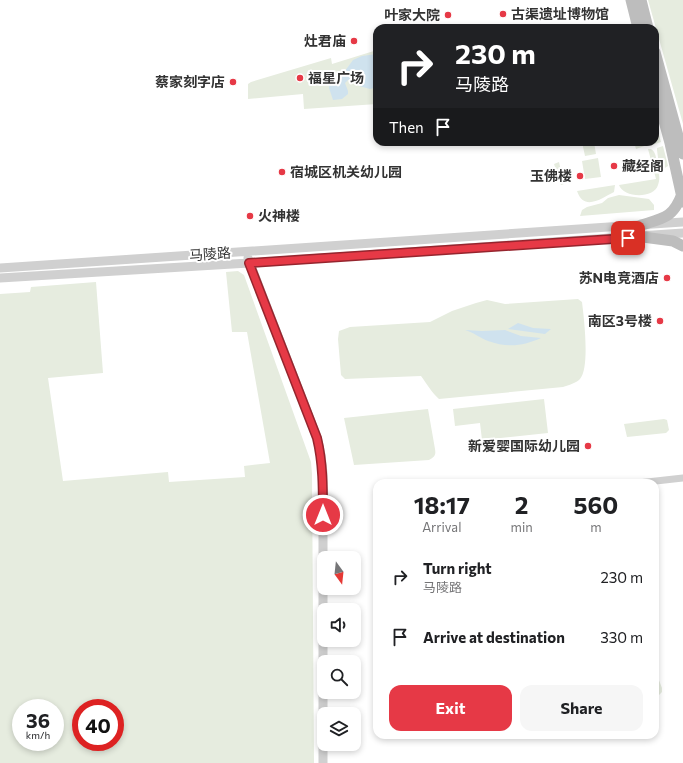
<!DOCTYPE html>
<html lang="en">
<head>
<meta charset="utf-8">
<style>
	:root { --surface:#fff; --page:#f6f6f6; --text:#202124; --muted:#757577; --accent:#e63946 }
	body { margin:0; font-family:Commissioner,"Noto Sans SC",sans-serif; background:var(--page); color:var(--text); height:100vh; display:flex; flex-direction:column; font-size:15px; white-space:nowrap }
	* { box-sizing:border-box; margin:0 }
	p { font-size:13px; color:var(--muted) }
	.icon { flex:none; width:22px; height:22px; fill:none; stroke:currentColor; stroke-width:2; stroke-linecap:round; stroke-linejoin:round }
	.map { position:relative; flex:1; overflow:hidden }
	.panel { position:absolute; left:373px; top:479px; width:286px; height:260px; display:flex; flex-direction:column; background:var(--surface); border-radius:12px; box-shadow:0 2px 6px #0003 }
	.panel>* { flex:none }
	.hud { position:absolute; left:373px; top:24px; width:286px; height:122px; border-radius:12px; box-shadow:0 2px 6px #0003; background:#202124; color:#fff; overflow:hidden }
	.needle { width:26px; rotate:165deg }
	.tools { position:absolute; left:317px; top:551px; display:grid; gap:8px }
	.tools a { display:grid; place-items:center; width:44px; height:44px; border-radius:8px; background:var(--surface); box-shadow:0 2px 6px #0003; font-size:20px }
	.speed { position:absolute; left:12px; top:699px; display:flex; gap:8px; font-size:20px; font-weight:700; text-align:center }
	.speed>* { display:grid; place-content:center; width:52px; height:52px; border-radius:50%; background:var(--surface); box-shadow:0 2px 6px #0003; line-height:1 }
	.speed small { font-size:10px; font-weight:400 }
	.speed .limit { border:6px solid #d22; background:#fff; color:#111 }
	.pin { position:absolute; display:grid; place-items:center; width:34px; height:34px; color:#fff; margin:-17px; border-radius:8px; box-shadow:0 2px 6px #0006 }
	.me { position:absolute; width:44px; margin:-22px; rotate:0deg; stroke-linejoin:round; filter:drop-shadow(0 0 3px #0008) }
	.turn { display:flex; align-items:center; gap:14px; height:84px; padding:0 16px; font-size:18px }
	.turn .icon { width:52px; height:52px; stroke-width:2.5 }
	.turn b { display:block; font-size:28px; line-height:34px }
	.then { display:flex; align-items:center; height:38px; padding:0 16px; background:#0003; gap:8px; font-size:15px }
	.eta { display:flex; justify-content:space-evenly; align-items:center; height:68px; text-align:center }
	.eta b { font-size:24px; font-weight:700; line-height:28px }
	.cta { display:flex; gap:8px; margin-top:auto; padding:8px 16px }
	.cta a { flex:1; height:46px; border-radius:12px; background:var(--accent); color:#fff; font-size:16px; font-weight:700; line-height:46px; text-align:center }
	.cta a+a { background:var(--page); color:var(--text) }
	ul { padding:0; list-style:none }
	li { display:flex; align-items:center; gap:12px; height:60px; padding:0 16px }
	li div { flex:1 }
	li b { display:block; font-size:15px }
	li em { font-style:normal }
	.map>svg:first-child { display:block }
	.green { fill:#e6ecdf; fill-rule:evenodd }
	.water { fill:#cfe2ee }
	.lines { fill:none; stroke-linecap:round; stroke-linejoin:round }
	.minor { stroke:#d0d0d0; stroke-width:7 }
	.tertiary { stroke:#d0d0d0; stroke-width:9 }
	.secondary { stroke:#bdbdbd; stroke-width:11 }
	.route-casing { stroke:#96252e; stroke-width:10 }
	.route { stroke:#e63946; stroke-width:7 }
	.poi-dot { fill:#e63946; stroke:#fff; stroke-width:1.5 }
	.labels { text-anchor:middle; stroke-width:4; stroke-linejoin:round; paint-order:stroke }
	.poi-label { font-size:14px; font-weight:bold; fill:#333; stroke:#fff; text-anchor:end }
	.street-label { font-size:14px; fill:#333; stroke:#fff }
</style>
</head>
<body>
<div class="map">
<svg width="683" height="763" viewBox="0 0 683 763">
	<rect width="100%" height="100%" fill="#fff"/>
	<path class="green" d="M648 0H683V124Z
		M377 50V104L304 109 303 94 248 99V84L251 82 331 58 332 64Z
		M655 121 661 142 652 145V142H655Z
		M582 142H594L596 154 585 156Z
		M634 142H650V144L636 149Z
		M663 146 668 166 663 169 659 165 657 150V148Z
		M648 149H651C656 152 656 158 657 163 658 171 661 177 658 185 654 199 623 198 619 185L656 179Z
		M598 158 601 177 585 179 582 161Z
		M559 162 564 184 561 185 554 164Z
		M615 185 614 192C602 198 584 212 577 191Z
		M619 195 649 199 654 205V210L580 216 582 210 587 207 602 203 608 198Z
		M238 271 244 275 311 462 312 474 314 763H0V294L30 292 31 287 96 282 103 373 48 378 63 481 168 472 169 482 245 477 244 466 270 463 247 332H232L226 272ZM21 708H55V742H21ZM81 708H115V742H81Z
		M578 299 582 302C584 318 590 368 580 379 576 383 569 385 563 387L439 399C432 393 427 384 421 376L345 379 341 375 338 339 339 331 350 327 430 322 452 311 476 303 487 300 505 304Z
		M544 399 548 433 482 440 480 423 455 426 453 409Z
		M428 409 435 449C436 455 435 457 429 460L354 465 344 418Z
		M664 419 667 420 669 430 666 433 627 437 624 424Z
		M655 670 662 688V692L655 699Z"/>
	<path class="water" d="M377 54V87L370 89 359 86 352 80H348L345 83 348 91V94L342 99 333 100 329 88 331 75H342L353 60 362 56Z
		M518 323 533 328 551 329 545 334 508 329Z
		M465 330 482 331 505 330 521 336 541 338C523 346 508 348 488 341 480 338 473 332 465 330Z"/>
	<g class="lines">
		<path class="minor" d="M638 483 683 478"/>
		<path class="tertiary" d="M248 258 317 437 321 455 323 473V763
			M0 268 683 222
			M0 278 249 263 683 233"/>
		<path class="secondary" d="M631 0 638 28
			M641 0 648 28
			M655 52 683 154
			M655 88 670 143 683 202
			M641 225C664 218 673 218 682 194
			M643 237 673 241 683 246"/>
	</g>
	<g class="lines">
		<g class="route-casing">
			<path id="route" d="M323 515C323 488 323 463 317 438L249 263 628 238"/>
		</g>
		<use href="#route" class="route"/>
	</g>
	<g class="poi-dot">
		<circle cx="503" cy="14" r="4"/>
		<circle cx="448" cy="15" r="4"/>
		<circle cx="354" cy="41" r="4"/>
		<circle cx="300" cy="78" r="4"/>
		<circle cx="233" cy="82" r="4"/>
		<circle cx="614" cy="166" r="4"/>
		<circle cx="282" cy="172" r="4"/>
		<circle cx="580" cy="176" r="4"/>
		<circle cx="250" cy="216" r="4"/>
		<circle cx="667" cy="278" r="4"/>
		<circle cx="660" cy="321" r="4"/>
		<circle cx="588" cy="446" r="4"/>
	</g>
	<g class="labels">
		<g class="poi-label">
			<text x="511" y="19" text-anchor="start">古渠遗址博物馆</text>
			<text x="440" y="20">叶家大院</text>
			<text x="346" y="46">灶君庙</text>
			<text x="308" y="83" text-anchor="start">福星广场</text>
			<text x="225" y="87">蔡家刻字店</text>
			<text x="622" y="171" text-anchor="start">藏经阁</text>
			<text x="290" y="177" text-anchor="start">宿城区机关幼儿园</text>
			<text x="572" y="181">玉佛楼</text>
			<text x="258" y="221" text-anchor="start">火神楼</text>
			<text x="659" y="283">苏N电竞酒店</text>
			<text x="652" y="326">南区3号楼</text>
			<text x="580" y="451">新爱婴国际幼儿园</text>
		</g>
		<g class="street-label">
			<text transform="translate(210 254) rotate(-4)" y="5">马陵路</text>
		</g>
	</g>
</svg>
<div class="tools">
<a><svg class="needle" viewBox="-14 -14 28 28"><path d="M0-13l5 13h-10z" fill="#e53935"/><path d="M0 13l5-13h-10z" fill="#757577"/></svg></a>
<a><svg class="icon" aria-label="sound" viewBox="0 0 24 24"><path d="M4 9h4l5-4v14l-5-4H4zM17 9q2 3 0 6"/></svg></a>
<a><svg class="icon" aria-label="search" viewBox="0 0 24 24"><circle cx="10" cy="10" r="6"/><path d="M15 15l6 6"/></svg></a>
<a><svg class="icon" aria-label="layers" viewBox="0 0 24 24"><path d="M12 4l9 5-9 5-9-5zM3 14l9 5 9-5"/></svg></a>
</div>
<div class="speed"><div>36<small>km/h</small></div><div class="limit">40</div></div>
<div class="pin" style="left:628px;top:238px;background:#d93025"><svg class="icon" aria-label="arrive" viewBox="0 0 24 24"><path d="M6 21V4h12l-3 4 3 4H6"/></svg></div>
<svg class="me" style="left:323px;top:515px" viewBox="-20 -20 40 40"><circle r="17" fill="#e63946" stroke="#fff" stroke-width="3"/><path d="M0-11L8 9 0 5-8 9z" fill="#fff"/></svg>
<div class="hud">
<div class="turn"><svg class="icon" aria-label="right" viewBox="0 0 24 24"><path d="M7 20v-9h11M14 6l5 5-5 5"/></svg><div><b>230 m</b>马陵路</div></div>
<div class="then">Then<svg class="icon" aria-label="arrive" viewBox="0 0 24 24"><path d="M6 21V4h12l-3 4 3 4H6"/></svg></div>
</div>
<section class="panel">
<div class="eta">
<div><b>18:17</b><p>Arrival</p></div>
<div><b>2</b><p>min</p></div>
<div><b>560</b><p>m</p></div>
</div>
<ul>
<li><svg class="icon" aria-label="right" viewBox="0 0 24 24"><path d="M7 20v-9h11M14 6l5 5-5 5"/></svg><div><b>Turn right</b><p>马陵路</p></div><em>230 m</em></li>
<li><svg class="icon" aria-label="arrive" viewBox="0 0 24 24"><path d="M6 21V4h12l-3 4 3 4H6"/></svg><div><b>Arrive at destination</b></div><em>330 m</em></li>
</ul>
<div class="cta"><a>Exit</a><a>Share</a></div>
</section>
</div>
</body>
</html>
